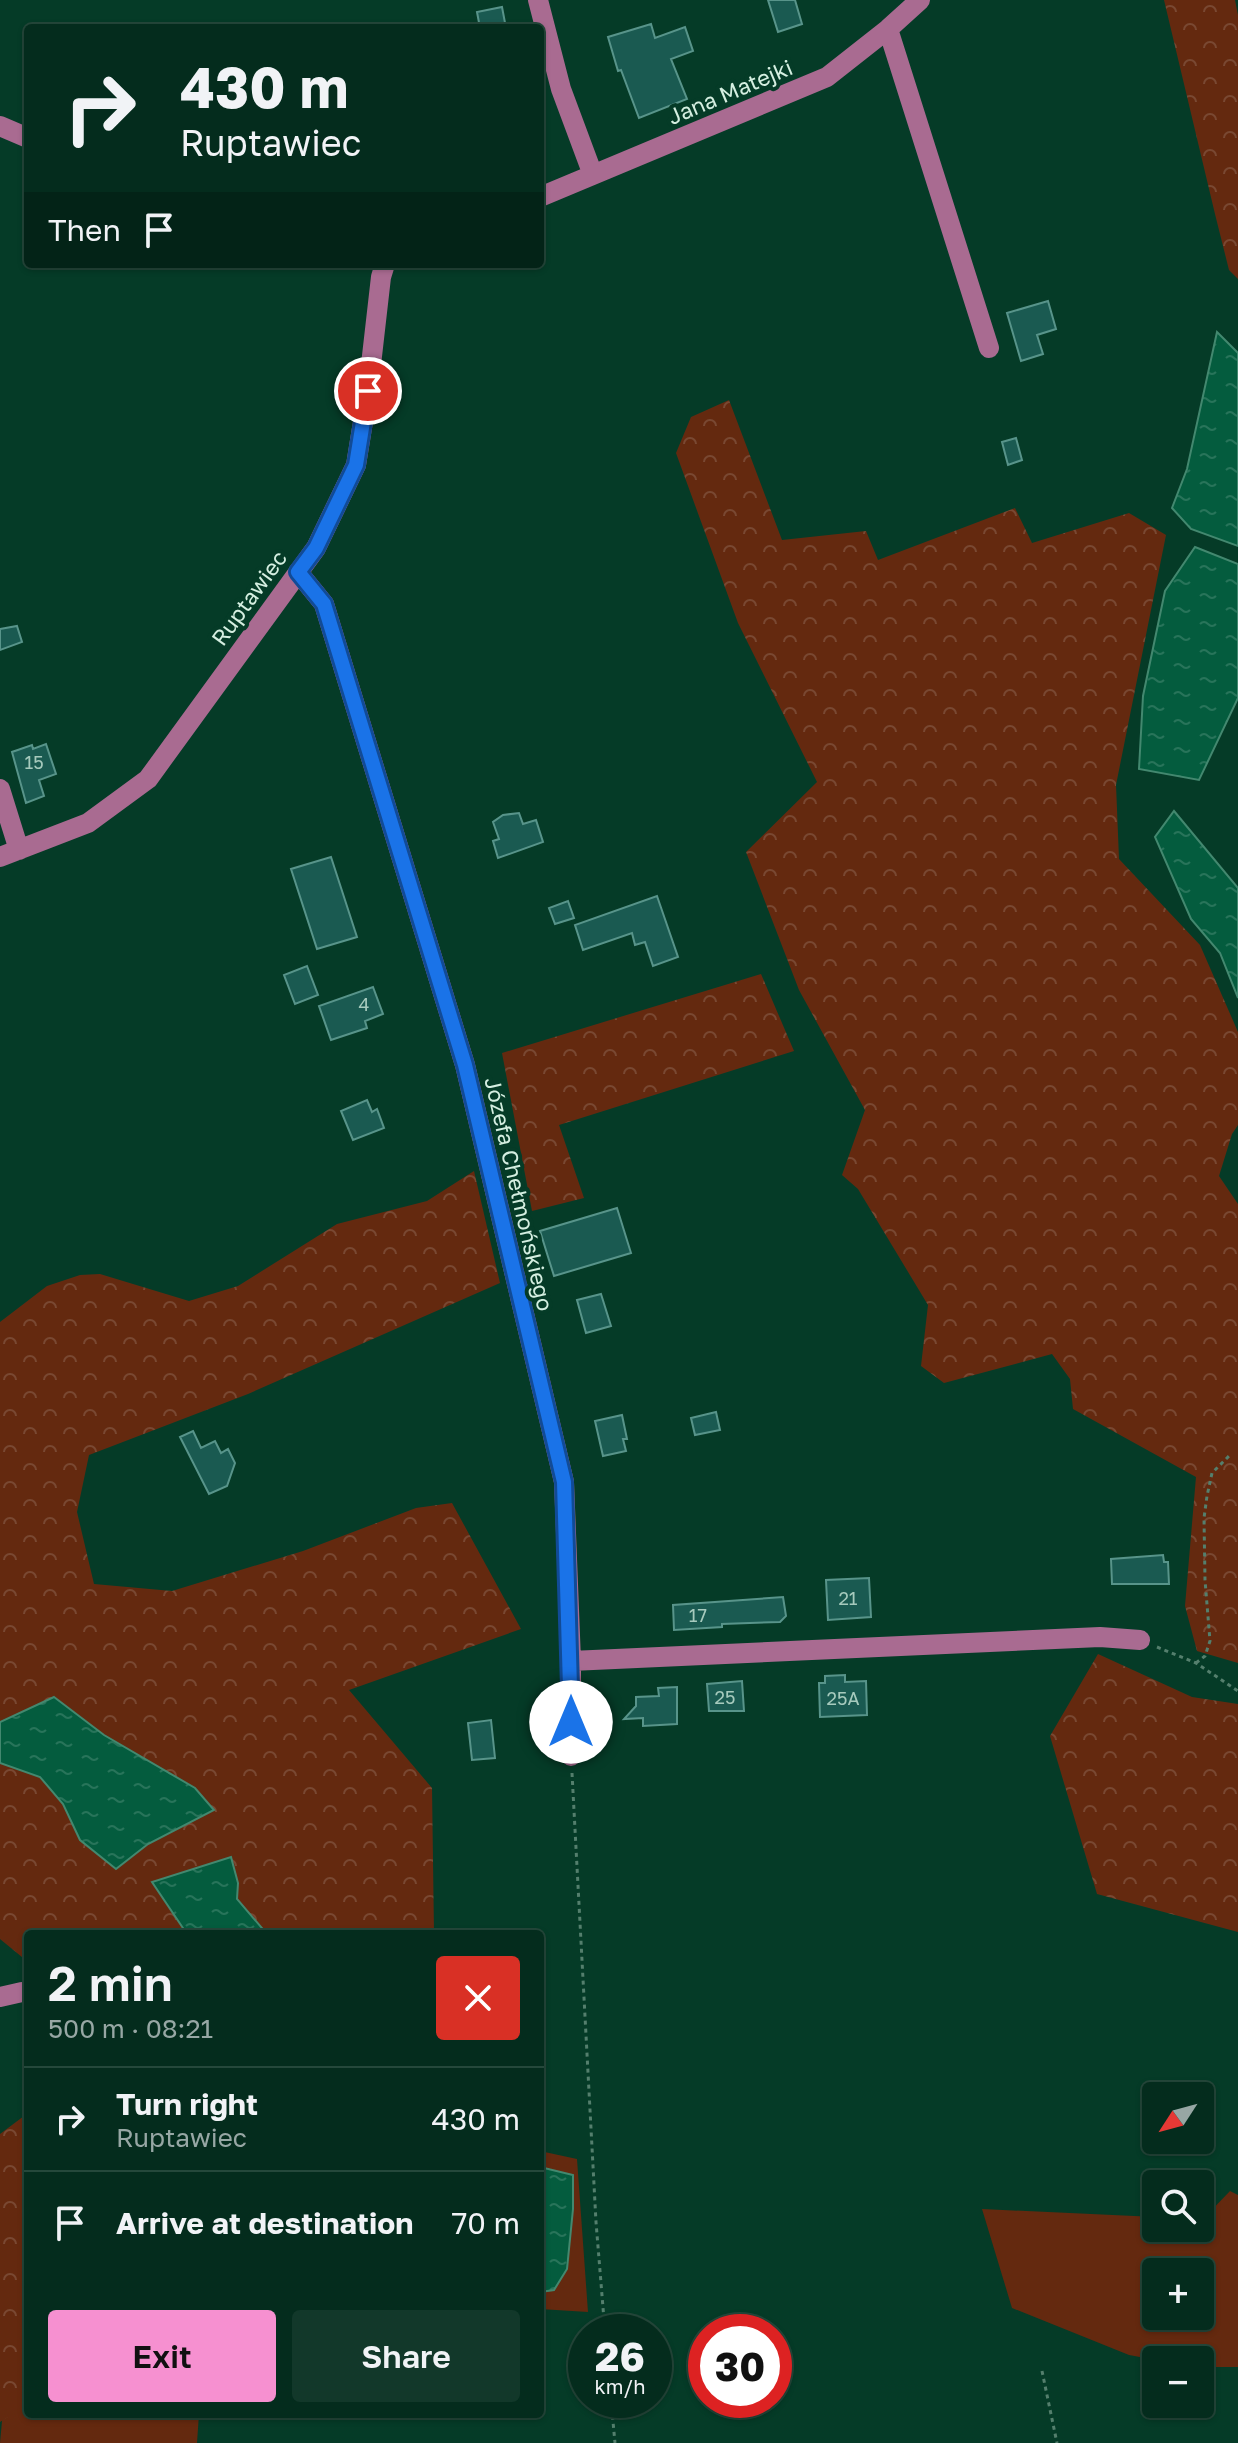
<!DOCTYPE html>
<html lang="en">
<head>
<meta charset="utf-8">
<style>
	:root { --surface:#042c1d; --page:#12382a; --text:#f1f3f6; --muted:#97a7a4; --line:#25483b; --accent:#f690d0 }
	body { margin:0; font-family:"Golos Text",sans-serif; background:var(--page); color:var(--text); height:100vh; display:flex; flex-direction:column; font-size:30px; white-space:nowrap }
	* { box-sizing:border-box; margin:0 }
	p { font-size:26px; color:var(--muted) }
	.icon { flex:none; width:44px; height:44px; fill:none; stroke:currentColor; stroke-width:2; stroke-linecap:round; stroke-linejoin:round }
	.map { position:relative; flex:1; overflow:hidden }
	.sheet { position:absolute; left:24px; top:1930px; width:520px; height:488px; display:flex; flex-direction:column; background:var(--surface); border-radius:8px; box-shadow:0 2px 6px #0004,0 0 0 2px var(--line) }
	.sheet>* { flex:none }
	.banner { position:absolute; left:24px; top:24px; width:520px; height:244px; border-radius:8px; box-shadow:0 2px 6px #0004,0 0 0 2px var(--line); background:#042c1d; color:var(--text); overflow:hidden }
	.needle { width:52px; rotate:234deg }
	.fabs { position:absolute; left:1142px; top:2082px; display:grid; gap:16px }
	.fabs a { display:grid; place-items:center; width:72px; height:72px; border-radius:8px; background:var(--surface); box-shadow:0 2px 6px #0004,0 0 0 2px var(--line); font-size:40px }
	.speed { position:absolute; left:568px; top:2314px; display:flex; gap:16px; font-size:40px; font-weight:700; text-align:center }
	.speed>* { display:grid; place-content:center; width:104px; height:104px; border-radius:50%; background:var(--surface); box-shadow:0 2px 6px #0004,0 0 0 2px var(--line); line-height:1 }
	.speed small { font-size:20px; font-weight:400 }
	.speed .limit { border:12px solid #d22; background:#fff; color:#111 }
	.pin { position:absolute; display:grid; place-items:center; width:68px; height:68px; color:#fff; margin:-34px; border:4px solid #fff; border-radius:50%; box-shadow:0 2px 8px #0007 }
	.me { position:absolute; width:88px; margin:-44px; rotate:0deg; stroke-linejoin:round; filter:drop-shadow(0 0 6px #0008) }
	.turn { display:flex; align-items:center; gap:28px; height:168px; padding:0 24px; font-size:36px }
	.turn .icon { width:104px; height:104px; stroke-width:2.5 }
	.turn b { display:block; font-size:56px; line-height:68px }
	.then { display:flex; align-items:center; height:76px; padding:0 24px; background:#0003; gap:16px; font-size:30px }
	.round { display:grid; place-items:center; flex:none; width:84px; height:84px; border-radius:8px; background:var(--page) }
	.summary { display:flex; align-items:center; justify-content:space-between; height:136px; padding:0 24px }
	h1 { font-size:48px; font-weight:600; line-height:60px }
	.action { display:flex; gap:16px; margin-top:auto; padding:16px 24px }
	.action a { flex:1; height:92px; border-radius:8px; background:var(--accent); color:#111; font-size:32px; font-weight:600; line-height:92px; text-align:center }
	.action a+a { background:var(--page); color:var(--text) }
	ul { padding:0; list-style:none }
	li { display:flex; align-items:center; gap:24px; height:104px; padding:0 24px; border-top:2px solid var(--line) }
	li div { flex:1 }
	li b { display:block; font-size:30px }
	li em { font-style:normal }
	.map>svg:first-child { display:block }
	.green { fill:#64290f; fill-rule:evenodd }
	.forest { fill:url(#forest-crowns) }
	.water { fill:url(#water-ripples); stroke:#43886f; stroke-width:2 }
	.building { fill:#1a5a51; stroke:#58948a; stroke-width:2 }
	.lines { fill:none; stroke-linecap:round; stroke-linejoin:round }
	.path { stroke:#547f6d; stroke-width:3; stroke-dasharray:4 4; stroke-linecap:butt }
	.minor { stroke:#a96b91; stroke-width:20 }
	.route-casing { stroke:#114b97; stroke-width:20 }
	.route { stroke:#1a73e8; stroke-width:14 }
	.labels { text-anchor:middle; stroke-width:8; stroke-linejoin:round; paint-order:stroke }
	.number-label { font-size:18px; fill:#a6cabd }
	.street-label { font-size:22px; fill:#d5efe1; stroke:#053b27 }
</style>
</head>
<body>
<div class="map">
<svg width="1238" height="2443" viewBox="0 0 1238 2443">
	<defs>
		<pattern id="forest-crowns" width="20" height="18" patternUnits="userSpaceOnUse" patternTransform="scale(2)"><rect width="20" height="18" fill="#64290f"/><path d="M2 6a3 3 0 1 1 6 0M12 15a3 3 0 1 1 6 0" fill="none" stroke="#794832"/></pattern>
		<pattern id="water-ripples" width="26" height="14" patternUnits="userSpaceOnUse" patternTransform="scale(2)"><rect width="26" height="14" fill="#045c3e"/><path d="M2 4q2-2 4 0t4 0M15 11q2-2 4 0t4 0" fill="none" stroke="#28745a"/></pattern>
	</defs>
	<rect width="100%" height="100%" fill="#053b27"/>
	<path class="green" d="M28 2134V2414H199L197 2443H0Z
		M540 2151 577 2159 588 2312 540 2309Z
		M1230 2191 1238 2195V2367H1200V2360H1156L1129 2355 1012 2308 982 2209 1156 2217V2228H1200V2219H1203ZM1200 2272V2316H1156V2272Z"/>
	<path class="forest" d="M1164 0H1235L1238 15V279L1229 270 1215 214Z
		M729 400 782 540 866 531 878 560 1015 508 1032 543 1129 513 1166 535 1116 785 1119 859 1200 945 1238 1032V1125L1232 1134 1219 1176 1238 1204V1663L1197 1651 1185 1606 1196 1477 1073 1409 1070 1379 1052 1354 944 1383 921 1366 928 1305 858 1189 842 1175 865 1110 799 990 746 852 817 782 738 623 676 453 691 417Z
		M761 974 794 1051 559 1125 584 1198 532 1211 502 1053Z
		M474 1171 500 1283 248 1394 89 1455 77 1512 94 1584 172 1591 303 1551 416 1508 452 1503 521 1629 349 1690 432 1788 434 1934H28V1962L0 1939V1322L47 1286 80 1275 100 1274 189 1301 238 1286 337 1224 427 1201Z
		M1098 1654 1192 1697 1238 1704V1932L1097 1894 1050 1736Z
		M28 2113V2404L0 2422V2134Z"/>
	<path class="water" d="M1217 332 1238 353V546L1191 529 1172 508 1187 469Z
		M1195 547 1238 564V698L1199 780 1139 769 1143 696 1165 591Z
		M1174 811 1238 888V998L1220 953 1191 919 1155 837Z
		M54 1697 104 1735 195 1788 214 1810 148 1844 116 1869 80 1840 63 1804 40 1777 0 1763V1722Z
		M231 1857 238 1883 237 1899 267 1934H187L152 1882Z
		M540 2167 573 2175V2209L567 2269 554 2290 540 2292Z"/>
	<path class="building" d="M768 0H795L802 24 778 32Z
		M502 7 506 28H480L477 12Z
		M651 24 655 38 685 27 693 51 671 59 687 99 639 118 621 70 618 71 608 37Z
		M1048 301 1056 329 1037 335 1043 354 1021 361 1007 313Z
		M1016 438 1022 460 1008 465 1002 442Z
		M17 626 22 642 0 650V629Z
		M46 744 56 774 39 780 44 796 26 803 12 752 32 745 33 749Z
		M519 813 523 824 536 820 543 842 498 858 493 841 499 839 493 822 503 815Z
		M331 857 357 937 317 949 291 869Z
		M657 896 678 957 653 966 645 942 635 945 632 933 583 950 575 925Z
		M568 901 574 918 555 924 549 908Z
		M307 966 318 995 295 1004 284 975Z
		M373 987 383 1014 365 1021 367 1028 331 1040 319 1006Z
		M367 1100 372 1112 377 1109 384 1128 353 1140 341 1111Z
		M617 1208 631 1253 554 1276 540 1231Z
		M601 1294 611 1326 586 1333 577 1300Z
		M716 1412 720 1430 695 1435 691 1418Z
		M622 1415 627 1439H623L626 1451 603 1456 595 1421Z
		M193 1431 201 1448 215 1441 221 1453 228 1449 235 1463 227 1486 209 1494 180 1437Z
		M1163 1555 1164 1562H1168L1169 1584H1112L1111 1559Z
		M869 1578 871 1617 828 1620 826 1580Z
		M783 1597 786 1616 780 1622 722 1624V1627L674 1630 673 1605Z
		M845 1675V1682L866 1681 867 1715 820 1717 819 1683H825V1676Z
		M742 1681 744 1711H709L707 1684Z
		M677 1687V1724L643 1726V1718L624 1719 636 1706V1697L659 1696 658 1688Z
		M491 1720 495 1758 472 1760 468 1723Z"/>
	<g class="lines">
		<path class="path" d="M1157 1647 1196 1663 1238 1691
			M1196 1663 1205 1656 1210 1641 1205 1580 1204 1518 1207 1496 1212 1473 1229 1456
			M572 1773 596 2222 605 2332
			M1042 2371 1057 2443
			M611 2400 615 2443"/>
		<path class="minor" d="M538 0 561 89 593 175
			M888 29 989 348
			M0 126 28 138
			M540 197 827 77 888 29 920 0
			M298 572 324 604 465 1065 564 1482 571 1661V1756
			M0 789 19 850
			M0 857 88 823 148 779 316 548 356 465 368 391 381 277 385 264
			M571 1661 1100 1637 1140 1640
			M0 1997 22 1992"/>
	</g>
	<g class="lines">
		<g class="route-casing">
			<path id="route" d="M368 391 356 465 316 548 298 572 324 604 465 1065 564 1482 571 1722"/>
		</g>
		<use href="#route" class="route"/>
	</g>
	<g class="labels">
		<g class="number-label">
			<text x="34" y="769">15</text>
			<text x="364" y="1011">4</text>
			<text x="848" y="1605">21</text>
			<text x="698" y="1622">17</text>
			<text x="725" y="1704">25</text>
			<text x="843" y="1705">25A</text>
		</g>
		<g class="street-label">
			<text transform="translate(730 92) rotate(-23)" y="8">Jana Matejki</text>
			<text transform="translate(249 598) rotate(-54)" y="8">Ruptawiec</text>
			<text transform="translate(519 1194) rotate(77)" y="8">Józefa Chełmońskiego</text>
		</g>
	</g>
</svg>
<div class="fabs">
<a><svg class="needle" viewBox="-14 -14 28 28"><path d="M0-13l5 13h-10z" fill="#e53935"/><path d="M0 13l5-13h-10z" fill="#97a7a4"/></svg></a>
<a><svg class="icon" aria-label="search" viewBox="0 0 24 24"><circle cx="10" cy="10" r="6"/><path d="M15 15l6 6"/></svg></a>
<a>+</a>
<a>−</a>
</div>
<div class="speed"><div>26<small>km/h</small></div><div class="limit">30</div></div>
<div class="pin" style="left:368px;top:391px;background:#d93025"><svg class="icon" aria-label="arrive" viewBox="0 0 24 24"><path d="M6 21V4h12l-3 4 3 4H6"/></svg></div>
<svg class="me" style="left:571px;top:1722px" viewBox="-20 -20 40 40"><circle r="19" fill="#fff"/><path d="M0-13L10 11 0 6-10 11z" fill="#1a73e8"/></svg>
<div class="banner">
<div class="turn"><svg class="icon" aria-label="right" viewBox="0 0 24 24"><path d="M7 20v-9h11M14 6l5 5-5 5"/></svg><div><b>430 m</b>Ruptawiec</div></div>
<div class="then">Then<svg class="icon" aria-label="arrive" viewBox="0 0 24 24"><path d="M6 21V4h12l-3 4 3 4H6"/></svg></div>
</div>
<section class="sheet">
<div class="summary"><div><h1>2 min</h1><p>500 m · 08:21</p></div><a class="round" style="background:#d93025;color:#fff"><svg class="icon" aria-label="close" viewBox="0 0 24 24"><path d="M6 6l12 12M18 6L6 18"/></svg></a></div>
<ul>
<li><svg class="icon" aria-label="right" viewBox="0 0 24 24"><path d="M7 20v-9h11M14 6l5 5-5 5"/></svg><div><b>Turn right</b><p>Ruptawiec</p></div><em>430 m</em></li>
<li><svg class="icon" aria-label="arrive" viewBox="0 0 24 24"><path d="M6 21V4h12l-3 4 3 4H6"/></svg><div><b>Arrive at destination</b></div><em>70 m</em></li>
</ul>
<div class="action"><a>Exit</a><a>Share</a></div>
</section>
</div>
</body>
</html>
